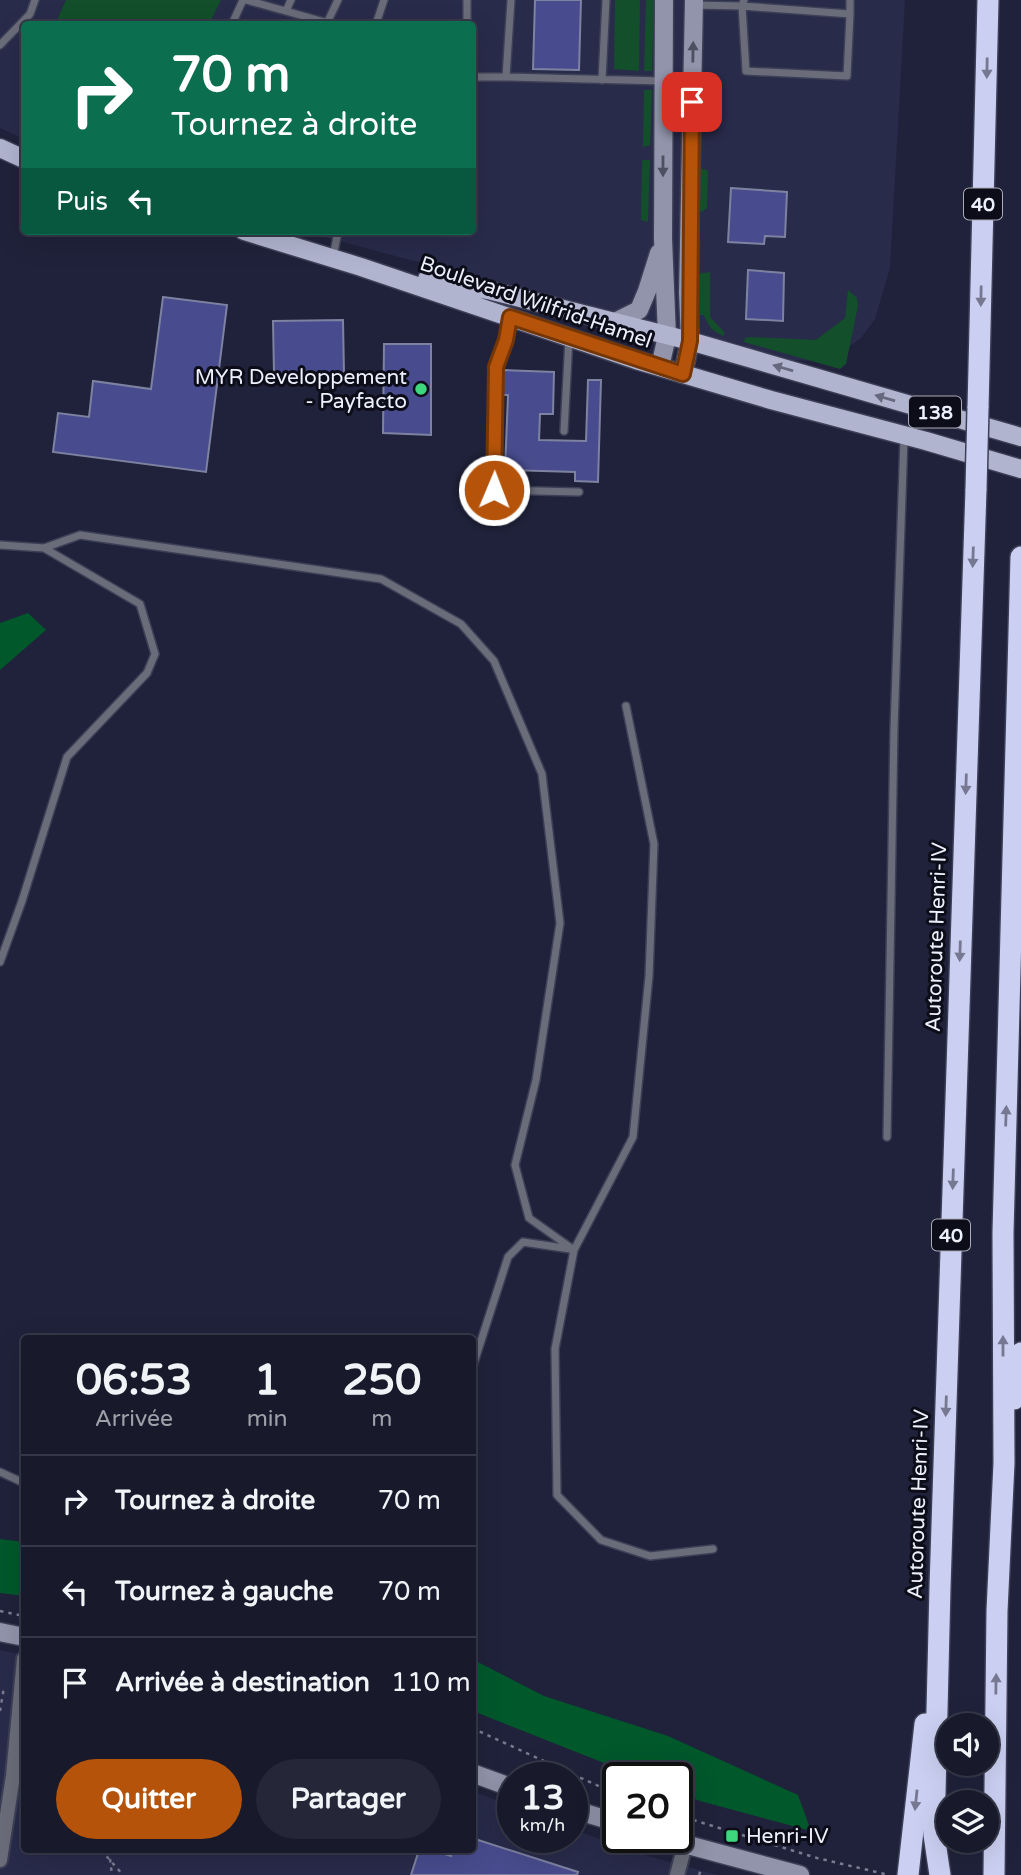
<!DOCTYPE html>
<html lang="fr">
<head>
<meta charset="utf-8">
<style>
	:root { --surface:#181a2c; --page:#252738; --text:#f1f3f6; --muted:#9fa1a9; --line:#363848; --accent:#b45309 }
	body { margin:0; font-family:"Varela Round",sans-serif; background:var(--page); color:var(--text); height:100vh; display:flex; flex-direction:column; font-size:26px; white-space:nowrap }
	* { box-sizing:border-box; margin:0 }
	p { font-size:23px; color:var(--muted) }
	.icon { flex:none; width:38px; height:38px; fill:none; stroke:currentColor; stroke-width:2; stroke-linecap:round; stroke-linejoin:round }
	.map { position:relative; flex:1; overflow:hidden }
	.drawer { position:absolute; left:21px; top:1335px; width:455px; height:518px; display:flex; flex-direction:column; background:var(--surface); border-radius:7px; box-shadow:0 7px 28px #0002,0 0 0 2px var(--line) }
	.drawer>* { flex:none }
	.guide { position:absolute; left:21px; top:21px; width:455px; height:214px; border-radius:7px; box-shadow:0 7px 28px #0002,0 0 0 2px var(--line); background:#0b6e4f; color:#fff; overflow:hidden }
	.buttons { position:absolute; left:936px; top:1713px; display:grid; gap:14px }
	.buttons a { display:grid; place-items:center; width:63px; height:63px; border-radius:50%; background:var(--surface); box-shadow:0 7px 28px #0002,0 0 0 2px var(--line); font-size:35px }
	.speed { position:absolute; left:497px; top:1762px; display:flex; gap:14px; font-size:35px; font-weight:700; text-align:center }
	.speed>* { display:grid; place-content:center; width:91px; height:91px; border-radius:50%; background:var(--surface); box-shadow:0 7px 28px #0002,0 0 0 2px var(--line); line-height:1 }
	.speed small { font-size:18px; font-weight:400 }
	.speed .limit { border:4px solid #111; border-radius:10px; background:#fff; color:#111 }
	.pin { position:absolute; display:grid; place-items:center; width:60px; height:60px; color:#fff; margin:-30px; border-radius:14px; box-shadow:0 4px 10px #0006 }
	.me { position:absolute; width:77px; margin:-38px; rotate:1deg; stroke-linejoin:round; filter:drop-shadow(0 0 5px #0008) }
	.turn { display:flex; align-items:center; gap:24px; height:147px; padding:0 35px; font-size:32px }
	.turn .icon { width:91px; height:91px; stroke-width:2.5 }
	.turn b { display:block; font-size:49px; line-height:60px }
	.then { display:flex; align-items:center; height:66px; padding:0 35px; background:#0003; gap:14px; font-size:26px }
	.eta { display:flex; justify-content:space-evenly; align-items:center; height:119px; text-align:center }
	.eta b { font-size:42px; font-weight:700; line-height:49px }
	.action { display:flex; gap:14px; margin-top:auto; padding:14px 35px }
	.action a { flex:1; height:80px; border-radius:42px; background:var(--accent); color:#fff; font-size:28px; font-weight:700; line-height:80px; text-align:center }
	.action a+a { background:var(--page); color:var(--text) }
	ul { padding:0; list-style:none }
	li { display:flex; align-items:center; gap:21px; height:91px; padding:0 35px; border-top:2px solid var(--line) }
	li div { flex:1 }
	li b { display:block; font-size:26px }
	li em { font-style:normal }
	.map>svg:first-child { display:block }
	.built { fill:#282b4a }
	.green { fill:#134f2b }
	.forest { fill:#00582b }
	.building { fill:#484c8e; stroke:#7e82a1; stroke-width:2 }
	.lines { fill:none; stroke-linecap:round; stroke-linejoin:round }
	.lane-casing { stroke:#3d3f56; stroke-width:10 }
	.street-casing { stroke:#3d3f56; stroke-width:18 }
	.secondary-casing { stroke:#3d3f56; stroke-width:21 }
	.primary-casing { stroke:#3d3f56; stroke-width:21 }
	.highway-casing { stroke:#3d3f56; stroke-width:24 }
	.path { stroke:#797b8f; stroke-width:2.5; stroke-dasharray:3.5 5; stroke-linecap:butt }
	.lane { stroke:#6a6c79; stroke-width:7 }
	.street { stroke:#6a6c79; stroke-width:14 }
	.secondary { stroke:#9194aa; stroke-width:18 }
	.primary { stroke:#b0b4cf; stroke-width:18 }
	.highway { stroke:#cbd0f2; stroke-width:21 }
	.highway-bridge-casing { stroke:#3d3f56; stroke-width:24; stroke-linecap:butt }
	.highway-bridge { stroke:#cbd0f2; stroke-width:21 }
	.oneway { fill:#4e5061 }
	.oneway2 { fill:#757890 }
	.oneway3 { fill:#66697d }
	.route-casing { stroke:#753606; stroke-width:18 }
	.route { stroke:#b45309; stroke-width:12 }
	.poi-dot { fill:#3fd77d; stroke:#0c0d18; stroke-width:2.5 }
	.labels { text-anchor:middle; stroke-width:6; stroke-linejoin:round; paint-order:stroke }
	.shield { fill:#0c0d18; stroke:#aaabb8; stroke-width:2 }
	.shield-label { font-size:19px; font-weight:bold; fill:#edeffd }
	.street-label { font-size:21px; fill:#edeffd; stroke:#0c0d18 }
	.poi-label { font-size:21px; fill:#edeffd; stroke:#0c0d18; text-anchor:end }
</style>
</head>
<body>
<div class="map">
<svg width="1021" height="1875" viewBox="0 0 1021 1875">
	<rect width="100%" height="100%" fill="#20223b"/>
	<path class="built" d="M0 0H905L890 268 875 319 861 338 837 356 818 361 788 360 301 231H472V24H24V139L0 128Z
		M0 1650 24 1655V1850H472L473 1791 513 1807V1838H572V1829L644 1855 718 1875H0Z"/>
	<path class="green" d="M66 0H221L209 24H55Z
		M615 0H640L639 71 614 69Z
		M646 0H654L652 71H644Z
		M644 90H652L650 145 643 147Z
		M643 160H650L648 222 641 220 642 161Z
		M700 168 707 170 708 173 707 208 702 212 699 211Z
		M710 272V317L724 332V336C713 332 708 326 704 315H699L697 307 698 274Z
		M848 290 857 298 858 306 846 364 840 369 744 342 745 338 750 337 816 340 845 318Z"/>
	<path class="forest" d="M28 613 46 630 0 670V623Z
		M0 1539 24 1542V1596L0 1593Z
		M472 1659 544 1696 668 1736 798 1795 811 1831 700 1801 677 1792V1778H642L473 1711Z"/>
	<path class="building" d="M535 0H581L579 70 533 69Z
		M731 188 787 192 785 237 765 236 764 244 728 242Z
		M748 270 784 273 783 321 746 319Z
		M163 297 227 305 206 472 53 452 58 413 89 417 93 381 151 389Z
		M343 320 344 374H274L273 321Z
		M384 344H431V435L383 433Z
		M502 370 554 372 553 414H540L539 440 586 441 588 380H601L598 482 575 481V472L505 470 508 395H502Z
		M472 1838 578 1872 577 1875H411L419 1850H432L451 1856 453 1850H472Z"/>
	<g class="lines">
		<g class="lane-casing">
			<path id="lane" d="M246 0 332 24
				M511 0 506 77 663 81
				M744 0 742 6 850 14V0
				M694 5 742 6 746 71 847 76 850 14
				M286 11 291 0
				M327 23 338 0
				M232 24 243 0
				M376 24 384 0
				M467 24V0
				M0 45 30 14 35 0
				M472 77H506
				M602 80 606 0
				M333 258 338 231
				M510 317 506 340 496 367 494 490 579 492
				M564 431 569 338
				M0 545 44 548 80 535 381 579 461 624 494 661 542 774 560 923 536 1080 515 1165 529 1218 574 1250
				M626 706 654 844 649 976 633 1137 574 1250 555 1349 557 1495 601 1540 650 1556 713 1549
				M0 962 22 901 67 757 147 673 155 654 140 604 44 548
				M887 1137 894 729 904 438
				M472 1369 508 1257 523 1242 570 1249
				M0 1472 24 1483"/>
		</g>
		<g class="street-casing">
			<path id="street" d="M0 1860 13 1776 24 1659
				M677 1875 685 1845"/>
		</g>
		<g class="secondary-casing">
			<path id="secondary" d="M613 323 639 310 647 291 659 253
				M660 367 667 336 663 239 664 0
				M683 374 690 341 688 293 694 0
				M0 1632 24 1637
				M472 1773 513 1788
				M572 1809 618 1823
				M662 1838 800 1875"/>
		</g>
		<g class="primary-casing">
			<path id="primary" d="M0 148 24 159
				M244 231 361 267 636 360 771 400 926 441 1021 469
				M427 279 492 291 690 341 1021 437"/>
		</g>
		<g class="highway-casing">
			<path id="highway" d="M978 408 988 0
				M1014 1399 1021 1353
				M908 1875 925 1724
				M940 1875 934 1835 940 1587 976 489
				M994 1875 997 1611 1004 1463 1003 1233 1021 557"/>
		</g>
		<path class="path" d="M0 1611 24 1616
			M0 1711 4 1687
			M472 1728 618 1795
			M677 1815 817 1858 889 1875
			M101 1850 123 1875
			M110 1859 112 1875
			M699 1875 702 1867"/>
		<use href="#lane" class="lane"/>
		<use href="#street" class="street"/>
		<use href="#secondary" class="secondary"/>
		<use href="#primary" class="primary"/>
		<use href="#highway" class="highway"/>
		<g class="highway-bridge-casing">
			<path id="highway-bridge" d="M976 489 978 408"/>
		</g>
		<use href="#highway-bridge" class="highway-bridge"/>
	</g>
	<defs><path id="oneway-solid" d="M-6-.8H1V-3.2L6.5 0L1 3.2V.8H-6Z" transform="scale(1.75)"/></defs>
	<g class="oneway">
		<use href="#oneway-solid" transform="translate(693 52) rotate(-89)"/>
		<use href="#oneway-solid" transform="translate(663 166) rotate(90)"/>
	</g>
	<g class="oneway2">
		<use href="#oneway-solid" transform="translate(987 68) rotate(91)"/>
		<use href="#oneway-solid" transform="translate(981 296) rotate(91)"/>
		<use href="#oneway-solid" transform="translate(973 557) rotate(92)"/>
		<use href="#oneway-solid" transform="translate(966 784) rotate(92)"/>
		<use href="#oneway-solid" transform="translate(960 951) rotate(92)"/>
		<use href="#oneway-solid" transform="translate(1006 1116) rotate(-88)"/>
		<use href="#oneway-solid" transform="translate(953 1179) rotate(92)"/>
		<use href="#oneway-solid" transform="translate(1003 1346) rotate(-90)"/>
		<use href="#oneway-solid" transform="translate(946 1406) rotate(92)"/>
		<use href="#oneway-solid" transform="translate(996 1684) rotate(-89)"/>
		<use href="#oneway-solid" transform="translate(916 1800) rotate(96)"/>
	</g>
	<g class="oneway3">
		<use href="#oneway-solid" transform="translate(783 368) rotate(-164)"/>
		<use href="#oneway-solid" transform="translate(885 398) rotate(-164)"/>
	</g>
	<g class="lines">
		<g class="route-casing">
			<path id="route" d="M494 490 496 367 506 340 510 317 683 374 690 341 692 102"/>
		</g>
		<use href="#route" class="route"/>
	</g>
	<g class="poi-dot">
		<circle cx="421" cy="389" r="7"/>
		<rect x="725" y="1829" width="14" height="14" rx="3.5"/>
	</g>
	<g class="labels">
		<g class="shield">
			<rect x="964" y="188.5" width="38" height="31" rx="5"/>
			<rect x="909" y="396.5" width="52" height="31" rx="5"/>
			<rect x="932" y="1219.5" width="38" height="31" rx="5"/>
		</g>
		<g class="shield-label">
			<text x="983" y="211">40</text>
			<text x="935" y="419">138</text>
			<text x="951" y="1242">40</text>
		</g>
		<g class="street-label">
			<text transform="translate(536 302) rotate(19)" y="7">Boulevard Wilfrid-Hamel</text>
			<text transform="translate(936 937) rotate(-88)" y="7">Autoroute Henri-IV</text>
			<text transform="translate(918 1504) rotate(-88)" y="7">Autoroute Henri-IV</text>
		</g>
		<g class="poi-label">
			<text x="407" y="384">MYR Developpement<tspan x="407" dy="24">- Payfacto</tspan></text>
			<text x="746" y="1843" text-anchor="start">Henri-IV</text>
		</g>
	</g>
</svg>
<div class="buttons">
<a><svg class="icon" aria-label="sound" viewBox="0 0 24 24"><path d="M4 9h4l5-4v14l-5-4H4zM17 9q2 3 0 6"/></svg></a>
<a><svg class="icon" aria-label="layers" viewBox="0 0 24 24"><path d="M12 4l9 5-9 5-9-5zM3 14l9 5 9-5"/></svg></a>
</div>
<div class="speed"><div>13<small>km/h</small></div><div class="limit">20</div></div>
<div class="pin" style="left:692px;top:102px;background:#d93025"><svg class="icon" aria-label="arrive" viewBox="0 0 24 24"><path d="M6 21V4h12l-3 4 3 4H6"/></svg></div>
<svg class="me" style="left:494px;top:490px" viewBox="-20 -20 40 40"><circle r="17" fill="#b45309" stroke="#fff" stroke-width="3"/><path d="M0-11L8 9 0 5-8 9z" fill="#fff"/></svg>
<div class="guide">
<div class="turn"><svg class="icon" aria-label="right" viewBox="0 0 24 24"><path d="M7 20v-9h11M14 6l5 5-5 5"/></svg><div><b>70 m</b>Tournez à droite</div></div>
<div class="then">Puis<svg class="icon" aria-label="left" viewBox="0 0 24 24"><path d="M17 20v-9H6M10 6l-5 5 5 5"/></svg></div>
</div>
<section class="drawer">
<div class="eta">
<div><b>06:53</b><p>Arrivée</p></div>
<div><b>1</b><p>min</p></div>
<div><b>250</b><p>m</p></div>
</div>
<ul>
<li><svg class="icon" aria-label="right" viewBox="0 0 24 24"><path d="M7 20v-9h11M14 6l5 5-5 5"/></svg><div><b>Tournez à droite</b></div><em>70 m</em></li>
<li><svg class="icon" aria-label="left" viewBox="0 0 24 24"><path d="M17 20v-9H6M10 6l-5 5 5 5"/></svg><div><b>Tournez à gauche</b></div><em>70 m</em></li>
<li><svg class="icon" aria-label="arrive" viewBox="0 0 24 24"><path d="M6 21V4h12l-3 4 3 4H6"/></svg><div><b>Arrivée à destination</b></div><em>110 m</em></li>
</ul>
<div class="action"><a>Quitter</a><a>Partager</a></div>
</section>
</div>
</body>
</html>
